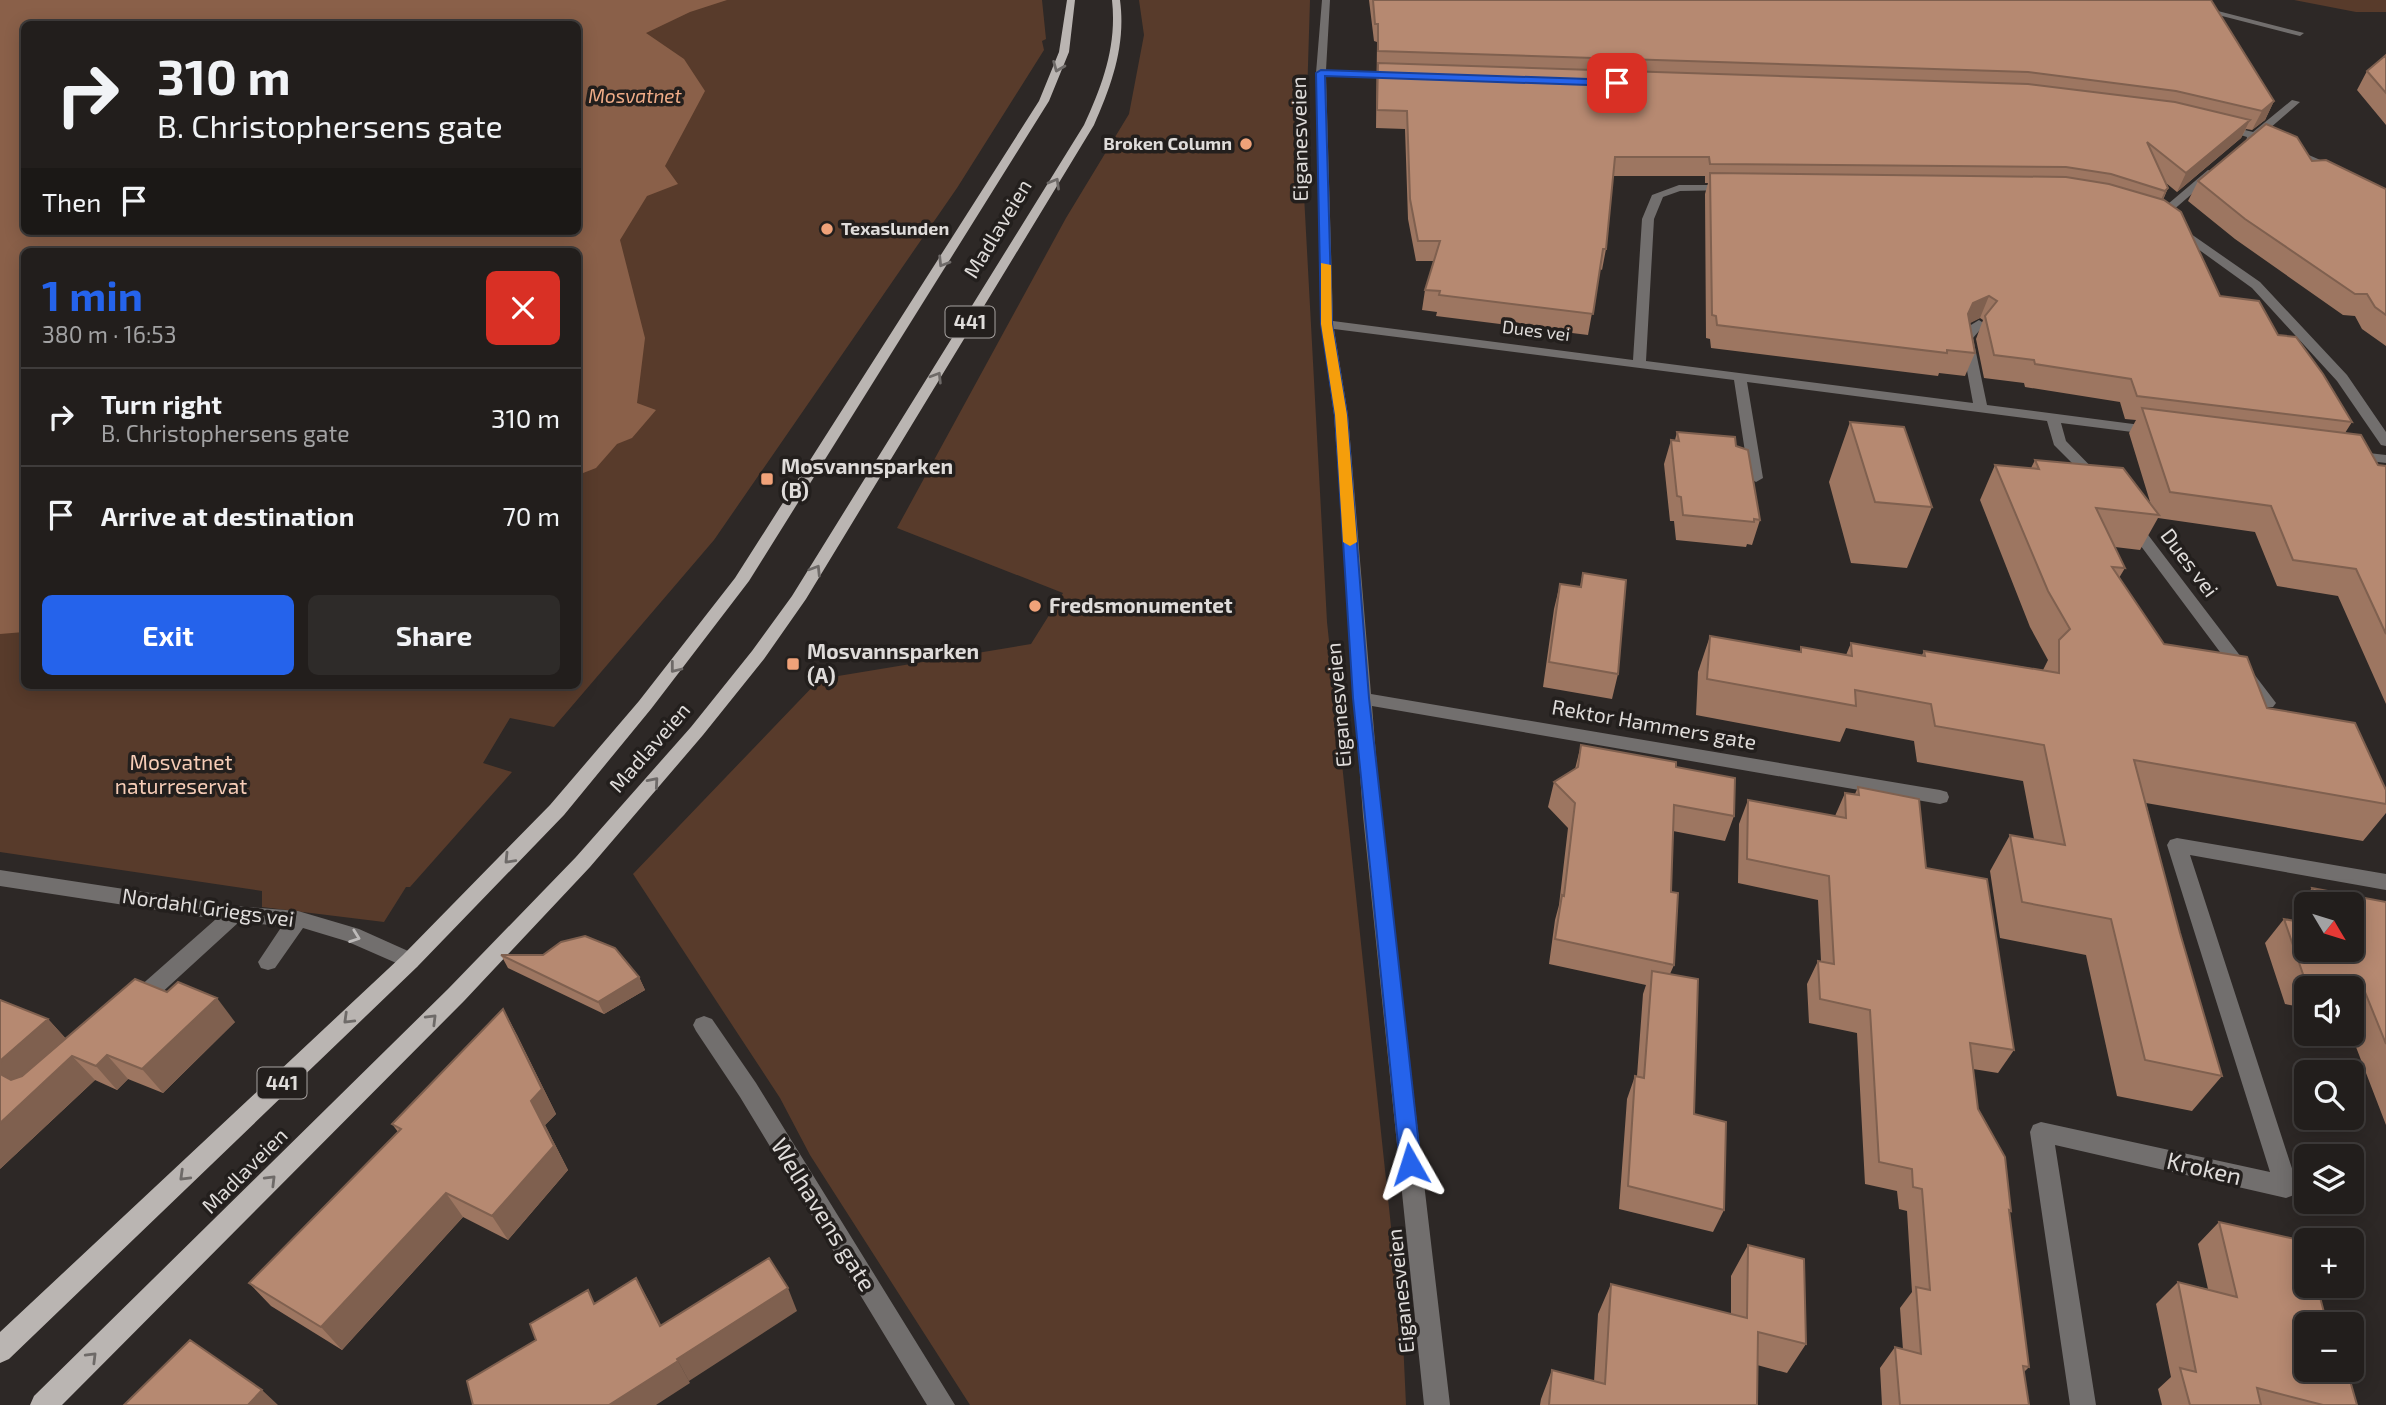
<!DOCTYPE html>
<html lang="en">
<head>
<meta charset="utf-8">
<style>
	:root { --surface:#221e1c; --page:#2e2b29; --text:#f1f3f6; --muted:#a2a2a3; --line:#3f3c3b; --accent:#2563eb }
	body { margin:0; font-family:"Exo 2",sans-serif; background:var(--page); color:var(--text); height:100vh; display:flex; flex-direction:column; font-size:26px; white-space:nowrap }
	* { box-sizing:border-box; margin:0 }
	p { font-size:23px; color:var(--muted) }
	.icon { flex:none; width:38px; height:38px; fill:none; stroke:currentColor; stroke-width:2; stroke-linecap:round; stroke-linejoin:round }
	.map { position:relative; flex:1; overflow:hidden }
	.side { position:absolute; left:21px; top:248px; width:560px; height:441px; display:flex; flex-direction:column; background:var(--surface); border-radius:10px; box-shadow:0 4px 18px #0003,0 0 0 2px var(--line) }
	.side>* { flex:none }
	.guide { position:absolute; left:21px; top:21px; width:560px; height:214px; border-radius:10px; box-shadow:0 4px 18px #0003,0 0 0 2px var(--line); background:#221e1c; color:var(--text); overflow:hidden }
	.needle { width:46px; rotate:128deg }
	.tools { position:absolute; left:2294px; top:892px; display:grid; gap:14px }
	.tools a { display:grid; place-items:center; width:70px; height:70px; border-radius:10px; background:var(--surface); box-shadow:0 4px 18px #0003,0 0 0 2px var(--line); font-size:35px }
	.pin { position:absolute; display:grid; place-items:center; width:60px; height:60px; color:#fff; margin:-30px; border-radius:14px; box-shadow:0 4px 10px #0006 }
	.me { position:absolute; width:77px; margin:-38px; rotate:354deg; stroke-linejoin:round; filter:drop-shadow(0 0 5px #0008) }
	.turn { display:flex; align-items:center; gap:24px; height:147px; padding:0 21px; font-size:32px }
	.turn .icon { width:91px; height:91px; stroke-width:2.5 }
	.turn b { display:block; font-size:49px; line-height:60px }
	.then { display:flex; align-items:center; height:66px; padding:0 21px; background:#0003; gap:14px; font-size:26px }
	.round { display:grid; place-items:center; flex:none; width:74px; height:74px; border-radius:10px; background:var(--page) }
	.head { display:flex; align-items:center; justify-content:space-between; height:119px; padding:0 21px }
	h1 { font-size:42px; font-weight:700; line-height:52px; color:var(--accent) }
	.primary-button { display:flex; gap:14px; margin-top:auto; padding:14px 21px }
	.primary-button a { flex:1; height:80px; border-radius:10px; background:var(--accent); color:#fff; font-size:28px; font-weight:700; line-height:80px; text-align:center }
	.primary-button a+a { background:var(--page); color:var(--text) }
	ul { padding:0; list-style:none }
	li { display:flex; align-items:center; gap:21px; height:98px; padding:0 21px; border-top:2px solid var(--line) }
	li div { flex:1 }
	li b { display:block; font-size:26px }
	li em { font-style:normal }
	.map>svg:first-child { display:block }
	.green { fill:#583b2b; fill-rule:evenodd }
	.water { fill:#8a6049; fill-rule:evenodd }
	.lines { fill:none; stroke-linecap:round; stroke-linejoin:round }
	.minor { fill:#726f6e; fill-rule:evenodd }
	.major { fill:#bab5b2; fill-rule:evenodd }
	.wall { fill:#9d7661; fill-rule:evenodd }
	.shaded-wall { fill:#7f604f }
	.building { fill:#b68971; stroke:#7f604f; stroke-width:2 }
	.oneway { stroke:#6e6a68 }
	.oneway2 { stroke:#bebbba }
	.route { fill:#2563eb; stroke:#184099; stroke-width:2 }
	.slow { fill:#f59e0b }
	.poi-dot { fill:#f0a279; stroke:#231f1d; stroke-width:2.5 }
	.labels { text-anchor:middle; stroke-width:7; stroke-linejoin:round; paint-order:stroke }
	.far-poi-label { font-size:18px; font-weight:bold; fill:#dfdcda; stroke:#231f1d; text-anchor:end }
	.far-street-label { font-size:18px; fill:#dfdcda; stroke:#231f1d }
	.far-water-label { font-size:19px; font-style:italic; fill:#f1ad88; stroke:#231f1d }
	.shield { fill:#231f1d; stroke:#a7a3a1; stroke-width:2 }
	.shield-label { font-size:19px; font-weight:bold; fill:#dfdcda }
	.street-label { font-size:21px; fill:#dfdcda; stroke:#231f1d }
	.poi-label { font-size:21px; font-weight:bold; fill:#dfdcda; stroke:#231f1d; text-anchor:start }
	.park-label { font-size:21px; fill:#f7cdb7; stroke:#231f1d }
	.near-street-label { font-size:24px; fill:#dfdcda; stroke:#231f1d }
</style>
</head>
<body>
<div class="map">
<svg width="2386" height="1405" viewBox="0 0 2386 1405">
	<rect width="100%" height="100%" fill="#2d2826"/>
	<path class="green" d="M0 0H1042L1046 39 1042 41 1044 50 957 188 714 540 554 727 510 718 483 763 512 772 410 887H406L384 922 262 907V891L0 852ZM24 24H578V231H24ZM24 252H578V686H24Z
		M1139 0H1310L1304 195 1327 622 1403 1340 1406 1405H970L810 1155 780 1098 633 874 820 679 1031 644 1063 593 897 528 1066 218 1129 114 1144 35Z
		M2294 0H2386V12H2356Z"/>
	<path class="water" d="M0 0H727L690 12 646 33 684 59 705 91 665 166 678 184 647 196 620 240 645 338 637 403 656 410 632 438 617 444 596 468 578 475V252H24V632L0 634ZM24 24H578V231H24Z"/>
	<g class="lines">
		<path class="minor" d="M1322 0H1330L1326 70 1401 73 1406 76 1401 79 1326 76 1333 321 1633 360 1642 219 1652 195 1679 185H1729L1733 186V190L1680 191 1663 197 1654 219 1646 361 1973 403 1961 338 1966 328 1979 320 1985 324 1973 338 1987 405 2156 427 2163 431 2156 435 2061 423 2066 441 2103 479 2096 483 2091 482 2054 445 2047 421 1747 382 1763 478 1756 482 1749 478 1734 380 1334 329 1348 415 1371 694 1940 790 1947 792 1949 797 1947 802 1940 804 1372 706 1381 816 1450 1405H1424L1363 816 1334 415 1321 324 1316 73Z
			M2160 0H2175L2304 33 2300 36Z
			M2292 100 2300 102 2262 135 2339 168V172H2331L2256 140 2246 142 2247 137 2215 127 2220 124 2253 132Z
			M2208 170 2217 172 2163 219H2155V215Z
			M2173 227H2181L2260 282 2347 375 2386 432V446L2381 445 2337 381 2252 288 2173 231Z
			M2351 451 2386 455V463L2346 458 2344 455Z
			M2131 517 2136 519 2273 699 2276 703 2273 707H2261L2123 522Z
			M2177 838 2386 874V890L2190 855 2298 1187 2294 1195 2286 1198 2055 1145 2096 1405H2070L2030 1132 2033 1125 2041 1122 2270 1172 2167 845 2170 840Z
			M0 870 235 906 298 911 359 929 417 955 420 961 417 967 410 969 346 941 303 928 275 968 268 970 261 968 258 962 282 926 239 922 146 1007 138 1010 130 1007 127 1001 130 995 216 919 0 886Z
			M704 1016 712 1019 756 1083 955 1405H927L740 1097 696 1031 693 1025 696 1019Z"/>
		<path class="major" d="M1067 0H1075L1069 52 1049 101 749 581 651 709 564 815 417 967 9 1359 0 1363V1332L403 955 550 805 639 701 735 578 1039 101 1059 52Z
			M1112 0H1120C1126 45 1112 84 1094 125L806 599 764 659 703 735 590 867 464 1001 62 1405H30L34 1396 448 989 576 857 691 727 752 651 792 596 1084 125C1103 84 1117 45 1112 0Z"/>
	</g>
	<path class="wall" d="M1369 0H2211L2274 101 2265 120 2252 130 2246 129 2241 138 2177 192 2166 183 2168 188 2163 200 2220 296 2278 335 2352 422 2345 433 2378 465 2386 466V704L2338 596 2277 586 2255 532 2158 518 2140 550 2115 547 2125 568 2119 578 2164 644 2267 708 2386 790V813L2363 841 2146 803 2180 933 2222 1076 2192 1111 2117 1096 2086 955 2000 938 1990 871 2010 835 2034 839 2023 781 1917 762 1914 741 1846 728 1840 742 1696 715 1698 672 1710 636 1800 652 1801 647 1846 655 1851 643 1922 655 1924 651 2043 670 2048 660 2030 627 1980 500 1995 465 2031 468 2035 460 2151 505 2129 433 2136 420 2125 419 2120 402 2025 387 2024 383 1984 378 1976 339 1983 320 1980 318 1969 323 1975 353 1965 376 1939 373 1938 376 1711 348 1710 339 1706 338 1705 194 1708 183H1705V176H1613L1606 249 1602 270 1600 269 1588 335 1436 316 1437 312 1422 310 1425 290 1434 261H1416L1408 219 1405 129 1376 128 1377 42 1374 41Z
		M2386 55V125L2357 90 2367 71Z
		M2312 161 2386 189V346L2362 329 2355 316 2343 315 2235 239 2188 201 2198 181Z
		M1850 422 1932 507 1907 568 1851 563 1829 482Z
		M1677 432 1736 446 1760 520 1752 545 1747 544 1746 547 1676 540 1674 521H1670L1664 464 1671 440H1675Z
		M1583 573 1618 674 1612 699 1543 687 1554 609 1560 584 1580 587Z
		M1581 745 1676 767 1734 816 1725 841 1673 831 1671 892 1674 965 1670 974 1694 1114 1724 1210 1713 1232 1619 1209 1627 1099 1635 1076H1637L1643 994 1646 985 1549 964 1555 920 1559 905 1568 828 1548 807 1554 782 1575 769Z
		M1858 787 1926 868 2014 1050 1998 1073 1973 1069 1978 1109 2011 1211 2009 1214 2029 1367 2024 1372 2029 1405H1882L1880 1368 1895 1347 1903 1350 1900 1308 1912 1292 1907 1211 1899 1209 1897 1191 1865 1184 1857 1033 1809 1023 1807 984 1818 961H1821L1818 900 1738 883 1739 824 1748 800 1835 816 1845 793 1855 794Z
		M2312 888 2386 902V1125L2351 1034H2352V989H2306V1008L2285 1004 2265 943 2284 919 2297 922 2293 912ZM2306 905H2352L2306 950Z
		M501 955 639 977 645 990 604 1014 508 968Z
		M503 1009 517 1035 556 1114 545 1125 568 1170 508 1240 463 1217 342 1350 271 1306 249 1283 398 1132 392 1124Z
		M48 1019 66 1039 235 1022 163 1093 128 1079 117 1090 95 1080 0 1169Z
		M2219 1222 2325 1316 2357 1405H2162L2158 1389 2171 1377 2156 1304 2178 1282 2208 1289 2198 1244Z
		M1748 1245 1806 1344 1787 1373 1757 1365V1405H1540L1541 1399 1552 1370 1594 1382 1598 1314 1611 1284 1731 1314V1276Z"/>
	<path class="shaded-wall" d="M2274 101 2265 120 2252 130 2262 111Z
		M2250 120 2241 138 2177 192 2186 173Z
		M2168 188 2159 208 2156 210 2165 191Z
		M1989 296 1980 318 1965 326 1968 314 1973 303Z
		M639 977 645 990 604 1014 598 1002Z
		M217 998 235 1022 163 1093 142 1069Z
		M503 1009 517 1035 556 1114 545 1125 568 1170 508 1240 492 1216 531 1101Z
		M48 1019 70 1043 72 1056 95 1080 0 1169V1123L2 1075 0 1071V1065L2 1059Z
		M107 1055 128 1079 117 1090 96 1066Z
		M446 1193 463 1217 342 1350 321 1327Z
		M636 1278 649 1301 673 1348 660 1326Z
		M788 1288 797 1311 689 1381 677 1359Z
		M678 1361 690 1383 656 1405H609Z
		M262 1390 278 1405H248Z"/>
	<path class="building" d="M1373 0H2211L2274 101 2262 111 2176 91 2028 72 1378 51V24H1375Z
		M2386 55V93L2367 71Z
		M1378 63 2028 84 2175 102 2250 120 2186 173 2147 142 2168 188 2165 191 2111 174 2066 167 1710 164 1709 157H1615L1606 249H1603L1593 314 1439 295 1440 291 1425 290 1440 241H1418L1410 199 1407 111 1377 110Z
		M2266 124 2297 137 2312 161 2326 160 2386 189V315L2375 307 2367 294H2355L2245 219 2198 181Z
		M1710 173 2066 177 2109 184 2164 200 2181 212 2220 296 2259 301 2278 335 2296 337 2323 374 2352 422 2137 396 2131 379 2035 364 2034 360 1994 355 1985 316 1997 301 1989 296 1973 303 1968 314 1975 353 1947 350V353L1717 325 1716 316 1712 315Z
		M2142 408 2361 435 2378 465 2386 466V634L2356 569 2293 560 2271 506 2170 492Z
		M1850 422 1904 427 1932 507 1875 502Z
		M1677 432 1735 437 1736 446 1748 450 1760 520 1754 519V522L1683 515 1681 497 1677 496 1671 440 1679 441Z
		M2035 460 2123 468 2159 515 2096 508 2125 568 2112 567 2164 644 2247 657 2267 708 2355 723 2386 790V804L2134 760 2180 933 2222 1076 2145 1060 2111 919 2022 902 2010 835 2065 845 2044 745 1935 726 1931 704 1855 690 1856 706 1707 679 1710 636 1801 652V647L1852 656 1851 643 1925 656 1924 651 2059 673V640L2070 629 2048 591 1995 465 2039 469Z
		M1583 573 1626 580 1618 674 1549 662 1560 584 1581 587Z
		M1581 745 1676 762V767L1735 778 1734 816 1674 805 1671 892 1678 893 1674 965 1555 939 1562 895 1564 896 1575 803 1554 782 1578 767Z
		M1858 787 1919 799 1926 868 1987 879 2014 1050 1970 1043 1978 1109 2005 1157 2011 1211 2009 1210 2029 1367 2023 1366 2029 1405H1900L1895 1347 1921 1354 1916 1287 1930 1290 1922 1189 1913 1187 1912 1169 1879 1162 1870 1010 1820 999 1818 961 1834 964 1829 876 1747 859 1748 800 1846 818 1845 793 1859 795Z
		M2312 888 2386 902V1044L2365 992 2305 980 2284 919 2306 923V950H2352V905H2318Z
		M585 936 615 948 639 977 598 1002 501 955H543L561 942Z
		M1652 971 1698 979 1694 1114 1726 1122 1724 1210 1628 1186 1635 1076 1644 1078Z
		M135 979 167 992 178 982 217 998 142 1069 107 1055 96 1066 72 1056 0 1123V1071L2 1075 11 1080 22 1076Z
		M0 1000 48 1019 2 1059 0 1065Z
		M503 1009 542 1089 531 1101 554 1146 492 1216 446 1193 321 1327 249 1283 401 1129 392 1124Z
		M2219 1222 2304 1241 2306 1251V1286H2317L2325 1316 2331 1318 2333 1325H2306V1370H2347L2357 1405H2323L2257 1388 2261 1405H2190L2180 1368 2196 1372 2178 1282 2237 1297Z
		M1748 1245 1804 1259 1806 1344 1758 1332 1757 1405H1549L1552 1370 1605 1384 1611 1284 1747 1318Z
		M769 1258 788 1288 677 1359 678 1361 609 1405H473L467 1381 536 1340 530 1324 588 1290 594 1304 636 1278 660 1326Z
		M190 1340 262 1390 248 1405H124Z"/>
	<defs><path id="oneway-chevron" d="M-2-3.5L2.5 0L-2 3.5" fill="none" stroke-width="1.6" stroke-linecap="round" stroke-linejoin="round" transform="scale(1.75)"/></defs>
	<g class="oneway">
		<use href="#oneway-chevron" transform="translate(1058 67) rotate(112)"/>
		<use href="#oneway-chevron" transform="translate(1055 183) rotate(-60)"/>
		<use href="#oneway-chevron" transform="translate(943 262) rotate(122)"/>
		<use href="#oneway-chevron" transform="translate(937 377) rotate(-58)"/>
		<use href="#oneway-chevron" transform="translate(816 570) rotate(-58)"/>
		<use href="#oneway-chevron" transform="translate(675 668) rotate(128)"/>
		<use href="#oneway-chevron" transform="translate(654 782) rotate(-49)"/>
		<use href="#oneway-chevron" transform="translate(509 859) rotate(134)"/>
		<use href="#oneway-chevron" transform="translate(348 1019) rotate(136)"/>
		<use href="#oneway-chevron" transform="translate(432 1019) rotate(-45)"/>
		<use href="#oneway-chevron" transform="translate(184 1176) rotate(136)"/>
		<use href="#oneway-chevron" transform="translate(271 1180) rotate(-45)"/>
		<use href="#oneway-chevron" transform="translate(92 1357) rotate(-45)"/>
	</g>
	<use class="oneway2" href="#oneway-chevron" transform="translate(355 937) rotate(20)"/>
	<path class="route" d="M1321 70 1617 80 1622 83 1617 86 1325 76 1332 324 1347 415 1369 698 1421 1164 1418 1171 1410 1174 1403 1171 1400 1164 1353 698 1335 415 1321 324 1316 73Z"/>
	<path class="slow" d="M1321 263 1331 265 1332 324 1347 415 1357 542 1350 546 1343 542 1335 415 1321 324Z"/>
	<g class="poi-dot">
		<circle cx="1246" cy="144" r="7"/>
		<circle cx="827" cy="229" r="7"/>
		<rect x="760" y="472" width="14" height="14" rx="3.5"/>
		<circle cx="1035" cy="606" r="7"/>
		<rect x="786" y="657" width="14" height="14" rx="3.5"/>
	</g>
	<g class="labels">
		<g class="far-poi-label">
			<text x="1232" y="150">Broken Column</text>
			<text x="841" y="235" text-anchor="start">Texaslunden</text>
		</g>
		<g class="far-street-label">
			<text transform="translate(1536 331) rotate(7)" y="6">Dues vei</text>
		</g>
		<g class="far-water-label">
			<text x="635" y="103">Mosvatnet</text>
		</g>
		<g class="shield">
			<rect x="945.5" y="306.5" width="49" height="31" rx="5"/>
			<rect x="257.5" y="1067.5" width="49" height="31" rx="5"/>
		</g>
		<g class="shield-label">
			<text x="970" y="329">441</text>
			<text x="282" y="1090">441</text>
		</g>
		<g class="street-label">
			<text transform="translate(1300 139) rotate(-91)" y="7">Eiganesveien</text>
			<text transform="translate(998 229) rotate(-59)" y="7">Madlaveien</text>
			<text transform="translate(2189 563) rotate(53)" y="7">Dues vei</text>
			<text transform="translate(1339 705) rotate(-95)" y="7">Eiganesveien</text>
			<text transform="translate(1654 725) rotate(10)" y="7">Rektor Hammers gate</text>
			<text transform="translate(650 748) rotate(-49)" y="7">Madlaveien</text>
			<text transform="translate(208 908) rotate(8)" y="7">Nordahl Griegs vei</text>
			<text transform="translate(245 1171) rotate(-45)" y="7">Madlaveien</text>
			<text transform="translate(1401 1291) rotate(-96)" y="7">Eiganesveien</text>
		</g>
		<g class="poi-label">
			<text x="781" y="474">Mosvannsparken<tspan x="781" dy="24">(B)</tspan></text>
			<text x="1049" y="613">Fredsmonumentet</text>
			<text x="807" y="659">Mosvannsparken<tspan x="807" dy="24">(A)</tspan></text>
		</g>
		<g class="park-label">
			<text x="181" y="770">Mosvatnet<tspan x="181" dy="24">naturreservat</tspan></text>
		</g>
		<g class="near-street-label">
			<text transform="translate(2204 1169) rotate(13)" y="8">Kroken</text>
			<text transform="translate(823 1215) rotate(58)" y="8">Welhavens gate</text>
		</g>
	</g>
</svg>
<div class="tools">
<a><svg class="needle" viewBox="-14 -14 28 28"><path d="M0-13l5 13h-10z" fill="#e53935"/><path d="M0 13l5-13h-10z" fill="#a2a2a3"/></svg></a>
<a><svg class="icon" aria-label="sound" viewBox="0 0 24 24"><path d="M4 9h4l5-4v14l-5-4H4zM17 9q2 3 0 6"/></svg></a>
<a><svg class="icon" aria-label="search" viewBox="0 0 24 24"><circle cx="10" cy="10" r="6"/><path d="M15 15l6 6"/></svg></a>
<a><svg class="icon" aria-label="layers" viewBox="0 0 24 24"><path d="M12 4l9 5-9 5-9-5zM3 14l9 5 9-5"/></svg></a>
<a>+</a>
<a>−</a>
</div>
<div class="pin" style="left:1617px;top:83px;background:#d93025"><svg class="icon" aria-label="arrive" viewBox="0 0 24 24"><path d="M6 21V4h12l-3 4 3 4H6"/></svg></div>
<svg class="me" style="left:1410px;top:1164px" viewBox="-20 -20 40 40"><path d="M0-17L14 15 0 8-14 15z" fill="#2563eb" stroke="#fff" stroke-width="4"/></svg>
<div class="guide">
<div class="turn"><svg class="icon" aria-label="right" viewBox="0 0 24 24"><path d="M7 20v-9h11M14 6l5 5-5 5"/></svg><div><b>310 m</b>B. Christophersens gate</div></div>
<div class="then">Then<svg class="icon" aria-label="arrive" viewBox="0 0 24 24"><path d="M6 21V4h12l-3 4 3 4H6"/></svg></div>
</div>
<section class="side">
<div class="head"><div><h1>1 min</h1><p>380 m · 16:53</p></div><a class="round" style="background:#d93025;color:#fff"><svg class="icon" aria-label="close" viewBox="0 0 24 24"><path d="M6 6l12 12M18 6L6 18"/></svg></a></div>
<ul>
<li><svg class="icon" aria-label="right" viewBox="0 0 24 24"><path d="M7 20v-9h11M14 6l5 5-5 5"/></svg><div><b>Turn right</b><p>B. Christophersens gate</p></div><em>310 m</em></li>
<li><svg class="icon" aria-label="arrive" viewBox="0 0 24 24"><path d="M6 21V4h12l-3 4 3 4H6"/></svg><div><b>Arrive at destination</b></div><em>70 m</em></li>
</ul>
<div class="primary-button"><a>Exit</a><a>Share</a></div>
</section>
</div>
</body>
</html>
